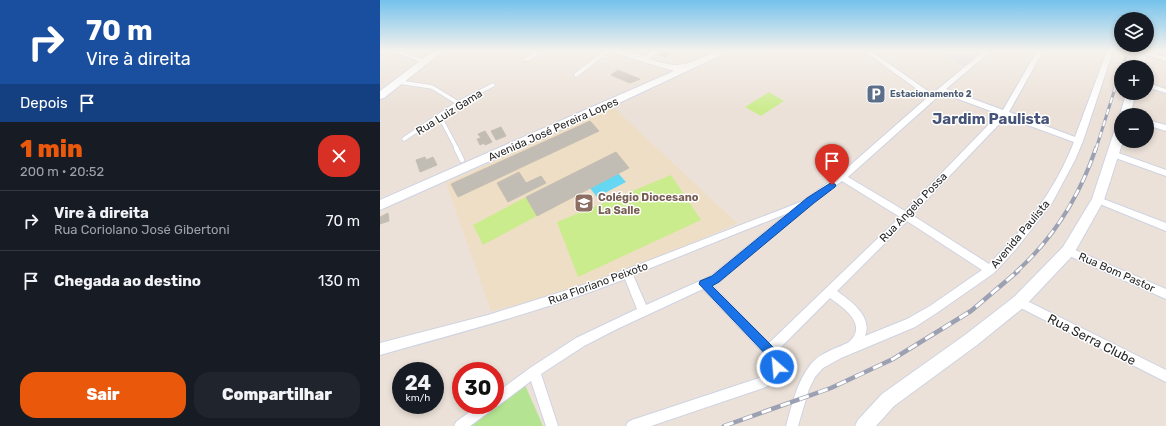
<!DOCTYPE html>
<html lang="pt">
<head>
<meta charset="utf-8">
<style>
	:root { --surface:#171b24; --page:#20242c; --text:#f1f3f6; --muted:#9ea1a6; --line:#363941; --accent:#ea580c }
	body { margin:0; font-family:Rubik,sans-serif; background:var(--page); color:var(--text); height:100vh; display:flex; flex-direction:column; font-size:15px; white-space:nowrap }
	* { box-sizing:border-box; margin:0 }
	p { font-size:13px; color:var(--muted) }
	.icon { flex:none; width:22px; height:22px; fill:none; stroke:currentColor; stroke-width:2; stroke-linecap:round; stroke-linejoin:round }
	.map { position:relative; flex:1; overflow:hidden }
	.details { display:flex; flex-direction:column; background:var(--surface); width:380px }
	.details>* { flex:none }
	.top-card { background:#1a4fa0; color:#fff; overflow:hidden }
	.controls { position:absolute; left:734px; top:12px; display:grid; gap:8px }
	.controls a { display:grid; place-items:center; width:40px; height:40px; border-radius:50%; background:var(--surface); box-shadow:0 2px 6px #0003; font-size:20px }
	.speed { position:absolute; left:12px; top:362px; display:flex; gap:8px; font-size:20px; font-weight:700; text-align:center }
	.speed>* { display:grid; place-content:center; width:52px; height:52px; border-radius:50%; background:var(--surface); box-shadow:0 2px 6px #0003; line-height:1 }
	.speed small { font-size:10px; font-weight:400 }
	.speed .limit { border:6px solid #d22; background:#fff; color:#111 }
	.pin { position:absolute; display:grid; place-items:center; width:34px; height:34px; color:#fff; margin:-41px -17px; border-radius:50% 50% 50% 0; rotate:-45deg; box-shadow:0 0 4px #0007 }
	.pin .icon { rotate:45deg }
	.me { position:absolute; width:44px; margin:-22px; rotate:333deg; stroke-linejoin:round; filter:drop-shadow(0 0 3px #0008) }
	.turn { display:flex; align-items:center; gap:14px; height:84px; padding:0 20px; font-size:18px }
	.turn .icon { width:52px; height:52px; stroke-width:2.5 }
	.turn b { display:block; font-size:28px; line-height:34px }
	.then { display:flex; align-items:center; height:38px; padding:0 20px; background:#0003; gap:8px; font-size:15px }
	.round { display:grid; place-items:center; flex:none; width:42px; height:42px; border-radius:16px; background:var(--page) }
	.summary { display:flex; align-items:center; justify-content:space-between; height:68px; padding:0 20px }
	h1 { font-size:24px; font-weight:800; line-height:30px; color:var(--accent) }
	.action { display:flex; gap:8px; margin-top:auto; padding:8px 20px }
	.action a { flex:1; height:46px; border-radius:16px; background:var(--accent); color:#fff; font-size:16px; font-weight:800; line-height:46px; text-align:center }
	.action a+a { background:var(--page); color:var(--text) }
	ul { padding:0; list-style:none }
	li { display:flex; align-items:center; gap:12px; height:60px; padding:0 20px; border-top:1px solid var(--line) }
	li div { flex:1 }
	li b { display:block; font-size:15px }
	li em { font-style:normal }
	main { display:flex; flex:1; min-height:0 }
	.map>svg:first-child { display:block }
	.industrial { fill:#dbd9e3 }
	.education { fill:#eedec6 }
	.green { fill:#b4e492 }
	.pitch { fill:#cbec8d }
	.water { fill:#66d7f2 }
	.building { fill:#c2bdb4; stroke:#c6bdb2 }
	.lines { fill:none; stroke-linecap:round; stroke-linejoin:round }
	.lane-far1-casing { stroke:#ced3e2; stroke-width:5 }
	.lane-casing { stroke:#ced3e2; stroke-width:6 }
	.street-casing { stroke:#ced3e2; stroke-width:2 }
	.secondary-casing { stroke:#ced3e2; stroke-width:2 }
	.lane-far1 { stroke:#fff; stroke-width:3.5 }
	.lane { stroke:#fff; stroke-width:4.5 }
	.street { fill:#fff; fill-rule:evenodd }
	.secondary { fill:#fff; fill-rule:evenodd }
	.rail-far2-casing { stroke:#9ba0b3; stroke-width:3 }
	.rail-far1-casing { stroke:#9ba0b3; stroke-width:4 }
	.rail-casing { stroke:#9ba0b3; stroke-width:4.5 }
	.rail-far2 { stroke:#fff; stroke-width:2; stroke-dasharray:6; stroke-linecap:butt }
	.rail-far1 { stroke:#fff; stroke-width:2.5; stroke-dasharray:8; stroke-linecap:butt }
	.rail { stroke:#fff; stroke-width:3; stroke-dasharray:10; stroke-linecap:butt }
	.route { fill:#1a73e8; stroke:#114b97 }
	.labels { text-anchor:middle; stroke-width:3; stroke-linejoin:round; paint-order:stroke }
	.far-service-label { font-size:9px; font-weight:bold; fill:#4e5e75; stroke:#fff; text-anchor:start }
	.street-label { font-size:11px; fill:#282828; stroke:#fff }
	.education-label { font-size:11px; font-weight:bold; fill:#785e54; stroke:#fff; text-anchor:start }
	.near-street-label { font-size:13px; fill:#282828; stroke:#fff }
	.district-label { font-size:15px; font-weight:bold; fill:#475479; stroke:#fff }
</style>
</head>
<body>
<main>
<section class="details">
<div class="top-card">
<div class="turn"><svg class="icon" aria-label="right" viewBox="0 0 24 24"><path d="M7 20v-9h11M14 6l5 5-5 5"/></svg><div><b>70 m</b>Vire à direita</div></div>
<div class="then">Depois<svg class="icon" aria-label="arrive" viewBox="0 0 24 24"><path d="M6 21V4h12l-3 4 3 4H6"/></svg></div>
</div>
<div class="summary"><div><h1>1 min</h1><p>200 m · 20:52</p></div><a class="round" style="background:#d93025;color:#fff"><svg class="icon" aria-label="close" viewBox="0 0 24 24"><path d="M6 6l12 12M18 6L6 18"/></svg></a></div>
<ul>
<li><svg class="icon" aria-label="right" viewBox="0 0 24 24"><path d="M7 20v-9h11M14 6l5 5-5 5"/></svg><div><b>Vire à direita</b><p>Rua Coriolano José Gibertoni</p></div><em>70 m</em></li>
<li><svg class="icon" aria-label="arrive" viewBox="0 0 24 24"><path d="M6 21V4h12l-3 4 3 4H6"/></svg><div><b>Chegada ao destino</b></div><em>130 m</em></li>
</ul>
<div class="action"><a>Sair</a><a>Compartilhar</a></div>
</section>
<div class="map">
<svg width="786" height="426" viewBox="0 0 786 426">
	<rect width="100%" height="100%" fill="#ebe1d8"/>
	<path class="industrial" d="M558 51H604L584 67Z"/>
	<path class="education" d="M233 107 357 223 220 284 111 311 66 183Z"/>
	<path class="green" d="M145 385 163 426H88Z"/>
	<path class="pitch" d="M389 92 404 101 381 116 365 107Z
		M291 175 321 220 198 277 177 222Z
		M146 197 160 216H157L103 245 93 225Z"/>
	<path class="water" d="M238 173 246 182 217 197 209 187Z"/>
	<path class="building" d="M283 51H293L286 57 279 55Z
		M238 70 260 79 250 83 231 75Z
		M210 121 219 131 78 197 71 184Z
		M121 127 126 136 116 140 111 131Z
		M105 131 112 142 105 145 104 143 100 145 97 139 101 138 98 134Z
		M236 152 249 168 157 216 146 197Z
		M45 157 46 160 53 157 57 165 40 172 36 160Z
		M139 172 146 183 161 176 166 183 128 202 117 183Z
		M8 213 9 221 0 224V217Z"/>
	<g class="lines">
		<g class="lane-far1-casing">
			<path id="lane-far1" d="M196 75 227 51
				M19 82 52 87 78 103
				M60 117 77 149
				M24 139 78 103 113 85"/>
		</g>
		<g class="lane-casing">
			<path id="lane" d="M76 148 82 160"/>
		</g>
		<g class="street-casing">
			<path id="street" d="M11 51H19L47 61 42 62Z
				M155 51H162L148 61H144V59Z
				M272 51H279L267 60H263V58Z
				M484 51H491L552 94 604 51H611L566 89 623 110 657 51H663L629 112 695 137 727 51H733L703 141 695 160 672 203 636 249 614 273 558 312 535 327 461 358 443 368 435 377 429 389 418 426H406C412 405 417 381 431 364 440 353 453 350 465 344 469 343 472 339 474 336 483 320 461 306 450 298L397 351 403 367 398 377 386 387 271 426H246L248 422 252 420 379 378 391 367 388 358 323 289 237 329 204 346 161 374 178 426H166L151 381 119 405 114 407 113 409 90 426H74L76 422 99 405H115V394L150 368 196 338 257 309 245 279C166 310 82 332 0 355V343L108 315 219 280 423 201 459 175 548 97ZM562 93 619 114 525 211 468 177ZM626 117 694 142C675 191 646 227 609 264L532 215ZM462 181 520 217 389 343 332 285 339 282 433 202ZM408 213 331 276 266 305 253 275ZM527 221 602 270 550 306 527 319 485 336C493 317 471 301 457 291Z
				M760 51 786 57V61L760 53Z
				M767 83 786 89V93L767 87Z
				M767 120 786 125V131L767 125Z
				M733 151 786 170V176L730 156 729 154Z
				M718 197 786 223V231L715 202 714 200Z
				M688 247 786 289V299L685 254 683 251 685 248Z
				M639 297 786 370V382L635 305 634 302 635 299Z"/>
		</g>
		<g class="secondary-casing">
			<path id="secondary" d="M53 51H63L4 98 0 99V91Z
				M232 51C256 49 275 65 296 65 316 65 330 49 350 51L211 116 0 210V200L294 71 234 53Z
				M759 51H768L763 67H753Z
				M746 93H756L750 115H741V117L740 115Z
				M741 125V141H743L724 200 693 255 644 307 597 345 514 406 496 426H475L478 420 502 394 585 335 634 297 683 247 712 199 735 129Z"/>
		</g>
		<use href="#lane-far1" class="lane-far1"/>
		<use href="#lane" class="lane"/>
		<use href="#street" class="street"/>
		<use href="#secondary" class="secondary"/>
		<g class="rail-far2-casing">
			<path id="rail-far2" d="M742 67 748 51
				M716 149 741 69"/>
		</g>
		<g class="rail-far1-casing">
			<path id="rail-far1" d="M636 272C673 239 700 195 716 148"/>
		</g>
		<g class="rail-casing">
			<path id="rail" d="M344 426 451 388 513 359 591 311 638 271"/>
		</g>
		<use href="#rail-far2" class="rail-far2"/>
		<use href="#rail-far1" class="rail-far1"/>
		<use href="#rail" class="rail"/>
	</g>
	<linearGradient id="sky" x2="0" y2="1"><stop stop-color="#74c2ec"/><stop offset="0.46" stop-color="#f6f2ed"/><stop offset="1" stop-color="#f6f2ed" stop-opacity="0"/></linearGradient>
	<rect width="786" height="110" fill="url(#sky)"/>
	<path class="route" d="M452 182 456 185 455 187 434 203 339 282 332 286 397 351 403 367 401 371 397 373 393 371 389 358 319 284 320 281 332 276 427 198Z"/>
	<defs>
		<g id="parking-square" transform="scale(1)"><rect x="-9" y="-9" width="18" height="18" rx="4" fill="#5c6f8a" stroke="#fff"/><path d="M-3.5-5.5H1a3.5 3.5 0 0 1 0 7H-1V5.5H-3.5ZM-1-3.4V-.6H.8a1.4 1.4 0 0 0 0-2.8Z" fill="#fff"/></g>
		<g id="university-square" transform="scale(1)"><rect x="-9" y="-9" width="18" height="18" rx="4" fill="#8d6e63" stroke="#fff"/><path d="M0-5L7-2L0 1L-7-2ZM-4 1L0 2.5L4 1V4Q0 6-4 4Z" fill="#fff"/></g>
	</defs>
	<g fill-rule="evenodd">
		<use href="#parking-square" x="496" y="94"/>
		<use href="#university-square" x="204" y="203"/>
	</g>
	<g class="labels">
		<g class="far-service-label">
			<text x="510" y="97">Estacionamento 2</text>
		</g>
		<g class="street-label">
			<text transform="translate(69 112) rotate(-32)" y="4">Rua Luiz Gama</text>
			<text transform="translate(173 129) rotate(-24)" y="4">Avenida José Pereira Lopes</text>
			<text transform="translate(533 207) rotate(-46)" y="4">Rua Angelo Possa</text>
			<text transform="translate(640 234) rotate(-50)" y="4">Avenida Paulista</text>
			<text transform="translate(737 272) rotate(24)" y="4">Rua Bom Pastor</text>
			<text transform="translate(218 283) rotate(-20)" y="4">Rua Floriano Peixoto</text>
		</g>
		<g class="education-label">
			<text x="218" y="201">Colégio Diocesano<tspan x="218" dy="13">La Salle</tspan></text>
		</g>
		<g class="near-street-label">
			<text transform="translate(712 339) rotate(27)" y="5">Rua Serra Clube</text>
		</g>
		<g class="district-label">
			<text x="611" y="124">Jardim Paulista</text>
		</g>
	</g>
</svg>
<div class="controls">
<a><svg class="icon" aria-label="layers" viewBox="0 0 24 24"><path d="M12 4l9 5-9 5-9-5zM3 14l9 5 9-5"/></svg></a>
<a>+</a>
<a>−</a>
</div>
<div class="speed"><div>24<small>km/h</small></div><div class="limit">30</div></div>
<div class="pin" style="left:452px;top:185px;background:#d93025"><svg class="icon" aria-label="arrive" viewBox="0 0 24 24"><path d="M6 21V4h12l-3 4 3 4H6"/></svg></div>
<svg class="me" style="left:397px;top:367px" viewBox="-20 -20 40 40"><circle r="17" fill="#1a73e8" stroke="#fff" stroke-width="3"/><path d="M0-11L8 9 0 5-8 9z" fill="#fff"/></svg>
</div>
</main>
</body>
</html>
